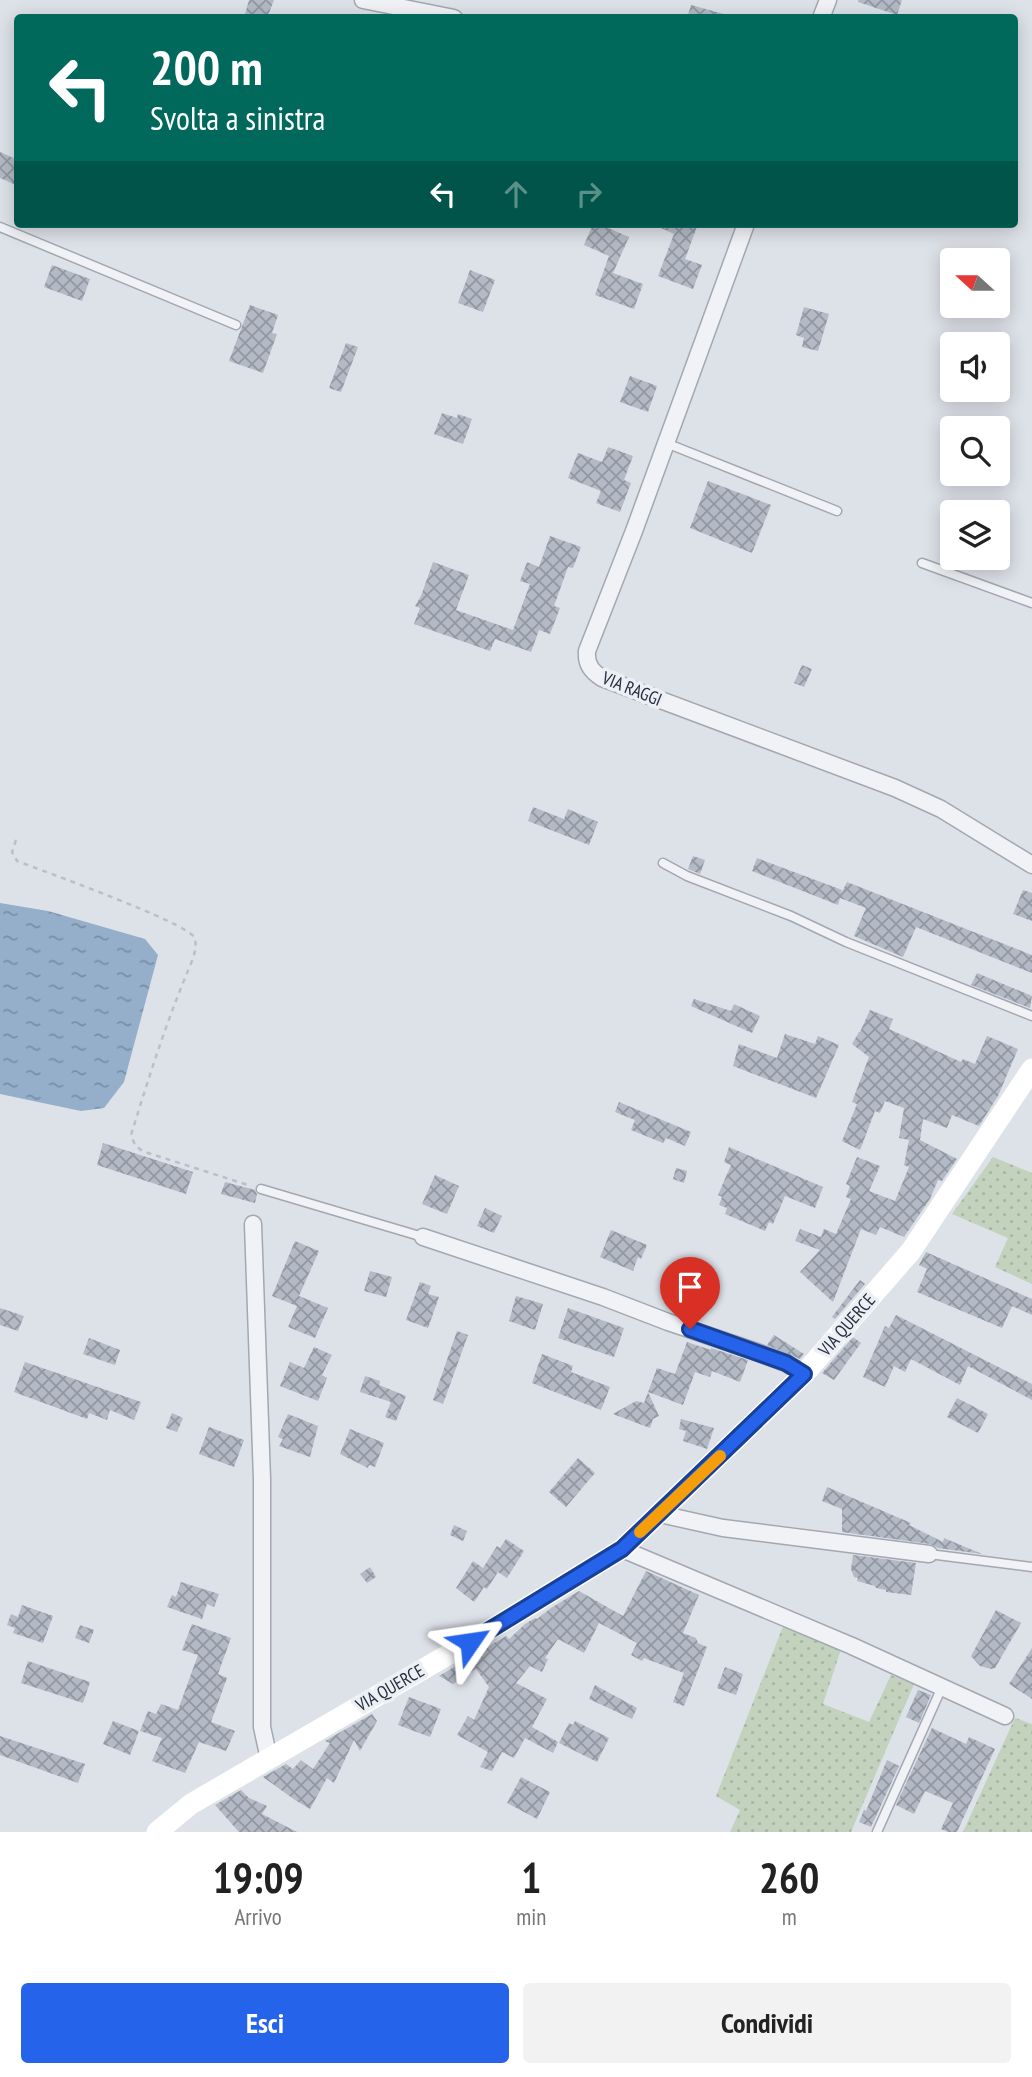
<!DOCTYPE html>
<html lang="it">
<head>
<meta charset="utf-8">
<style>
	:root { --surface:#fff; --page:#f2f2f2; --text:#222; --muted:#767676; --accent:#2563eb }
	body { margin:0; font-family:"PT Sans Narrow",sans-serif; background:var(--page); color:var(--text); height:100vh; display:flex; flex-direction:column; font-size:26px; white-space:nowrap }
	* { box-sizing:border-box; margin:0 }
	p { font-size:23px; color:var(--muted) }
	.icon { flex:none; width:38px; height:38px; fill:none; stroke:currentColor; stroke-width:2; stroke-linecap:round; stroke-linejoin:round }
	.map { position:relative; height:1832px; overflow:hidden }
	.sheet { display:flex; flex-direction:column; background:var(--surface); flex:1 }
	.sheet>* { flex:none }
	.top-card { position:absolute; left:14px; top:14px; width:1004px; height:214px; border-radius:7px; box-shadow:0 4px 18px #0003; background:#00695c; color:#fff; overflow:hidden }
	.needle { width:46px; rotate:291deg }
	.buttons { position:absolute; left:940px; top:248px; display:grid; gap:14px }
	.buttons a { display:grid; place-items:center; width:70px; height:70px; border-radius:7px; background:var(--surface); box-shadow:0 4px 18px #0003; font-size:35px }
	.pin { position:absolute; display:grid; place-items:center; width:60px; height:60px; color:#fff; margin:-72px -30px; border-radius:50% 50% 50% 0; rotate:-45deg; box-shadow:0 0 7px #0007 }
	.pin .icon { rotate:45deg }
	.me { position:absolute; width:77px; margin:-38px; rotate:58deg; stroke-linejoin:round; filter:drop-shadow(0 0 5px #0008) }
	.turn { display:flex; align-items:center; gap:24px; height:147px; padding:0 21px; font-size:32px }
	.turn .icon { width:91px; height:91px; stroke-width:2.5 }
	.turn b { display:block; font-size:49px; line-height:60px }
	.lanes { display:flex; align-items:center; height:66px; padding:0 21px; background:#0003; justify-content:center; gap:35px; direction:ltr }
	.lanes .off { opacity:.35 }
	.eta { display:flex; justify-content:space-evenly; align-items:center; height:119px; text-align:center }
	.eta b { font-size:42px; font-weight:700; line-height:49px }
	.primary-button { display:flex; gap:14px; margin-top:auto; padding:14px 21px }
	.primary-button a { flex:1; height:80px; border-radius:7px; background:var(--accent); color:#fff; font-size:28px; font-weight:700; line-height:80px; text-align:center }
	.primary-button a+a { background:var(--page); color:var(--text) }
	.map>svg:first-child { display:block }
	.grass { fill:url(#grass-dots) }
	.water { fill:url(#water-ripples) }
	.building { fill:url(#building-cross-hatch) }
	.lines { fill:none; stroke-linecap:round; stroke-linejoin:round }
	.lane-casing { stroke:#a2a8b2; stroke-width:11 }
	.street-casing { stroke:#a2a8b2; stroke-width:19 }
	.path { stroke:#bbbfc6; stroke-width:2.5; stroke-dasharray:5 5; stroke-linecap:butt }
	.lane { stroke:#f0f2f6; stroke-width:8 }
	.street { stroke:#f0f2f6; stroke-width:16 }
	.secondary { stroke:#fff; stroke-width:21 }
	.route-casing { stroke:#184099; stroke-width:18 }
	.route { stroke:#2563eb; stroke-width:12 }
	.slow { stroke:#f59e0b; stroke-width:12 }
	.labels { text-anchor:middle; stroke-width:7; stroke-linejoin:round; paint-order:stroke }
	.street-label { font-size:18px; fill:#262e3f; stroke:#ecf0f5 }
</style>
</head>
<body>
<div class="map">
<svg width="1032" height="1832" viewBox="0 0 1032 1832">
	<defs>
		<pattern id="grass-dots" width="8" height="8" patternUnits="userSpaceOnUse" patternTransform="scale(1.75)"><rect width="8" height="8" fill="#c2d2bd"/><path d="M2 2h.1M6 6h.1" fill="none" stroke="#a7b5a4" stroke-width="1.8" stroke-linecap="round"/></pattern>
		<pattern id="water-ripples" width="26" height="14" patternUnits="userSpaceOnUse" patternTransform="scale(1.75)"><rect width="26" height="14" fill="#95aeca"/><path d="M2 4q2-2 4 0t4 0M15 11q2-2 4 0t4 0" fill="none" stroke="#798ea5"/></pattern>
		<pattern id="building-cross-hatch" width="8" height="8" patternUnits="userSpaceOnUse" patternTransform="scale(1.75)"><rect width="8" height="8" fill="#b4bac5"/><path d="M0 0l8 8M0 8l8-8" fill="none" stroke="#9298a1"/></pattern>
	</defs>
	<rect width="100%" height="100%" fill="#dde1e8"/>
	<path class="grass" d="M993 1157 1032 1173V1284L995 1267 1008 1238 952 1214Z
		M784 1624 842 1646 823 1704 869 1722 891 1675 914 1684 851 1832H730L740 1810 716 1796Z
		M1015 1718 1032 1724V1832H963Z"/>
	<path class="water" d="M0 903 48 911 145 939 158 955 124 1082 104 1108 81 1111 0 1094Z"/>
	<path class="building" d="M249 0H274L267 18H244Z
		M858 0H902L897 15 858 2Z
		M691 5 724 14V18H687Z
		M0 152 18 160V186L0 178Z
		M593 224H599L629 237 613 273 643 284 634 309 595 295 609 256 584 245Z
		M652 224H698L685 259 702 265 693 289 658 276 674 234Z
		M52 265 90 279 82 301 44 287Z
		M470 270 495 280 483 312 458 303Z
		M250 305 278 315 272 333 277 334 263 373 229 361Z
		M804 307 829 314 818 351 802 347 804 338 796 335Z
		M346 343 358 347 341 392 329 388Z
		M630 376 657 386 648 412 620 402Z
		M442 413 457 418 458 414 472 419 463 444 434 434Z
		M608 447 633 456 624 480 631 483 620 512 596 503 601 491 568 478 578 453 602 462Z
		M708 481 771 505 752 553 690 528Z
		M550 536 581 547 573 568 568 567 554 606 560 608 550 634 539 630 531 652 495 639 490 651 414 624 420 608 415 606 421 596 433 562 469 575 456 610 513 630 530 584 520 581 527 562 539 567Z
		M802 665 812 669 804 687 794 683Z
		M533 807 564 819 568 809 598 822 589 845 528 821Z
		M693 856 705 860 700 874 688 869Z
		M757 858 842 890 841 894 847 882 1032 955V973L916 927 903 957 854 936 866 908 840 898 838 905 752 871Z
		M1023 890 1032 893V921L1013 914Z
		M977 973 1032 996 1030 1008 971 985Z
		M694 999 731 1011 734 1004 760 1016 752 1033 691 1006Z
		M870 1010 893 1019 889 1029 961 1062 963 1059 975 1064 987 1036 1018 1049 998 1096 979 1126 952 1115 947 1128 923 1119 920 1140 957 1159 942 1181 938 1180 930 1199 904 1237 880 1227 876 1235 861 1229 833 1302 800 1272 820 1250 795 1241 800 1229 821 1237 824 1229 836 1234 851 1199 846 1197 850 1186 846 1184 857 1157 880 1166 869 1191 895 1201 909 1167 904 1165 909 1140 899 1138 904 1108 885 1101 880 1113 875 1111 860 1150 842 1141 857 1104 852 1102 869 1057 852 1044 859 1032H860Z
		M785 1034 815 1044 818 1036 839 1045 816 1098 733 1066 739 1044 777 1058Z
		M619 1102 691 1132 685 1146 666 1138 663 1143 631 1130 635 1120 615 1112Z
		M103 1143 193 1172 186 1194 97 1165Z
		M729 1147 823 1187 815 1208 785 1196 773 1224 769 1222 765 1231 725 1214 727 1208 719 1205 722 1197 718 1195 731 1165 724 1162Z
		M676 1168 687 1171 684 1183 673 1179Z
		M435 1175 459 1186 447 1214 422 1204Z
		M225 1182 255 1190 257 1194 255 1203 221 1194Z
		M485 1208 502 1216 494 1233 477 1226Z
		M611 1230 647 1245 641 1259 638 1257 633 1271 600 1257Z
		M295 1241 319 1251 299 1296 328 1308 315 1338 288 1327 297 1306 272 1296Z
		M926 1252 1032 1299V1315L1012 1306 1002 1328 917 1292 927 1269 919 1265Z
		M370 1271 392 1277 386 1297 364 1291Z
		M860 1280 865 1284 835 1319 832 1317Z
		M420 1282 431 1286 428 1294 439 1297 428 1328 406 1320Z
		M516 1296 543 1304 535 1330 509 1321Z
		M0 1308 24 1316 18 1331 0 1325Z
		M568 1308 624 1328 614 1357 558 1338Z
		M896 1315 1032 1384V1400L968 1366 960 1385 911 1359 905 1372 894 1366 885 1387 863 1377 885 1326 889 1328Z
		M457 1331 468 1335 443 1404 433 1400Z
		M774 1335 804 1354 800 1359 767 1345Z
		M853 1337 861 1343 834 1380 822 1373Z
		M89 1338 120 1350 115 1365 83 1354Z
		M687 1342 711 1350V1348L748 1360 740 1382 712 1371 710 1377 695 1372 683 1405 648 1392 659 1416 653 1419 650 1428 613 1414 636 1401 644 1403 657 1368 675 1374Z
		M314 1347 332 1355 322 1375 327 1378 318 1401 280 1386 290 1362 304 1368Z
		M542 1354 573 1366 571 1372 610 1387 601 1410 532 1383Z
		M25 1362 141 1402 134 1420 110 1410 107 1420 89 1413 87 1419 14 1392Z
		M365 1376 380 1381 379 1385 406 1396 396 1421 385 1417 391 1402 360 1392Z
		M957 1398 988 1414 978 1433 947 1417Z
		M172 1413 183 1418 177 1432 166 1428Z
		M288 1414 318 1426 310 1457 279 1446 283 1439 278 1437Z
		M681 1419 714 1428 707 1449 683 1441 686 1431 679 1429Z
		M209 1427 244 1440 234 1467 199 1454Z
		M350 1429 384 1443 375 1467 369 1465 368 1468 340 1454Z
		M578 1458 595 1473 566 1507 549 1492Z
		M827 1487 911 1523 909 1525 943 1542 944 1538 982 1554 938 1548 930 1544 842 1532V1509L822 1501Z
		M454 1525 467 1531 463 1541 450 1535Z
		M506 1539 524 1551 507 1578 498 1572 487 1589 484 1587 474 1602 456 1588 473 1561 483 1568 497 1546 500 1548Z
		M853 1555 916 1563 911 1595 886 1592V1590L876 1588 875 1586 857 1581 858 1578 854 1577 851 1569Z
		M370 1567 376 1577 367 1583 360 1574Z
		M646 1571 699 1595 683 1633 696 1638 698 1643 707 1647 684 1706 673 1702 684 1673 644 1658 642 1661 631 1655 637 1643 599 1623 584 1653 558 1639 545 1658 548 1659 542 1672 530 1666 516 1683 547 1699 532 1727 558 1742 553 1753 525 1738 514 1758 502 1752 492 1771 480 1767 488 1752 457 1735 468 1716 474 1720 489 1687 476 1669 453 1684 439 1676 506 1636 509 1639 525 1624 535 1618 537 1619 551 1608 579 1591 623 1616Z
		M181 1582 219 1594 214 1607 207 1604 202 1619 167 1607 172 1595 176 1597Z
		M22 1605 53 1616 43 1643 13 1633 15 1628 7 1625 11 1614 18 1617Z
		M996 1610 1021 1623 995 1668 991 1669 980 1666 971 1656Z
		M192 1624 231 1638 218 1674 227 1678 211 1722 235 1731 226 1751 199 1742 185 1773 152 1761 162 1738 140 1731 148 1711 156 1714 161 1704 178 1710 198 1655 182 1650Z
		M80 1625 94 1630 89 1643 75 1638Z
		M1032 1648V1699L1009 1684Z
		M28 1661 90 1682 83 1703 21 1683Z
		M725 1667 743 1674 736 1695 717 1688Z
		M595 1685 637 1708 632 1719 589 1699Z
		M918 1690 931 1695 919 1723 906 1717Z
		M409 1697 441 1709 430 1737 398 1725Z
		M372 1714 377 1721 360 1751 354 1740 334 1783 327 1778 310 1809 295 1800 263 1777 286 1764 293 1769 301 1760 313 1769 330 1743 325 1741Z
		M113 1721 139 1731 130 1755 103 1744Z
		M575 1721 609 1738 597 1762 559 1743 569 1723 573 1725Z
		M932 1728 966 1744 969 1737 995 1749 957 1832H948L941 1829 953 1803 925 1791 914 1814 896 1805Z
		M0 1736 85 1764 78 1783 0 1755Z
		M887 1760 899 1766 871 1827 859 1822 864 1810 866 1811Z
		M521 1777 550 1792 537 1819 507 1803Z
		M241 1790 249 1798 267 1806 262 1814 297 1832H239L215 1805Z"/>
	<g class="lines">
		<g class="lane-casing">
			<path id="lane" d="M0 227 236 325
				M666 443 837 511
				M922 563 1032 603
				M663 863 687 876 791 916 846 942 1032 1016
				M261 1189 423 1237
				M929 1554 1032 1567
				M877 1832 942 1687"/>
		</g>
		<g class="street-casing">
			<path id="street" d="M363 0 454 18
				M821 18 828 0
				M746 224 634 531 587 651C586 664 591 671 602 678L895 788 941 809 1032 865
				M253 1224 262 1479V1727L269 1759
				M423 1237 603 1297 668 1322 754 1351 786 1363 804 1374
				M660 1514 723 1528 929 1554
				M622 1549 852 1646 1005 1716"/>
		</g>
		<path class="path" d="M16 840 12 852 17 861C43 871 185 922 194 937 199 948 191 963 187 973 165 1026 148 1080 131 1135L135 1145 142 1151 251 1186"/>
		<use href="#lane" class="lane"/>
		<use href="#street" class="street"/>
		<path class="secondary" d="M157 1832 191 1804 470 1642 622 1549 804 1374 911 1251 1032 1069"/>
	</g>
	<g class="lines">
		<g class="route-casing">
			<path id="route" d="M470 1642 622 1549 804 1374 786 1363 690 1329"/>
		</g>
		<use href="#route" class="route"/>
		<path class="slow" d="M640 1532 720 1456"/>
	</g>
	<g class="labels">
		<g class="street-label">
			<text transform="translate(632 689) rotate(22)" y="6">VIA RAGGI</text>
			<text transform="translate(847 1325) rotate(-49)" y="6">VIA QUERCE</text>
			<text transform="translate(390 1688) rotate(-30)" y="6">VIA QUERCE</text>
		</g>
	</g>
</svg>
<div class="buttons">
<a><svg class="needle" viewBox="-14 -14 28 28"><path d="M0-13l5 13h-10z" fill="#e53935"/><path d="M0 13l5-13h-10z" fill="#767676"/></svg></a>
<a><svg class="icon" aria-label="sound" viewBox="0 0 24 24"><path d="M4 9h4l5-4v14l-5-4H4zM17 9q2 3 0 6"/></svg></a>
<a><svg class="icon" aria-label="search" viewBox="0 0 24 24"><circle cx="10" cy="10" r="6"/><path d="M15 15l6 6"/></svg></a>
<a><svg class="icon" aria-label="layers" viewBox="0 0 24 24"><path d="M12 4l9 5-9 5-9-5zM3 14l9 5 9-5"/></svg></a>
</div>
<div class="pin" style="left:690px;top:1329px;background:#d93025"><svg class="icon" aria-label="arrive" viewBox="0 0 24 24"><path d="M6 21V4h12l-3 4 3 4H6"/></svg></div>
<svg class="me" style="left:470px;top:1642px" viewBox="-20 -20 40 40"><path d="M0-17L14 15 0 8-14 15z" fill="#2563eb" stroke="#fff" stroke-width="4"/></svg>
<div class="top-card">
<div class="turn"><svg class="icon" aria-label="left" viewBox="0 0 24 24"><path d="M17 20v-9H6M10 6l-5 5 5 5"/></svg><div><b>200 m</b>Svolta a sinistra</div></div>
<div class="lanes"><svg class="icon" aria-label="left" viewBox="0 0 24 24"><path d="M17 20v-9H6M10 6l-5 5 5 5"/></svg><svg class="icon off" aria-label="ahead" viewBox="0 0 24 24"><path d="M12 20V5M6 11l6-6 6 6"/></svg><svg class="icon off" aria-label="right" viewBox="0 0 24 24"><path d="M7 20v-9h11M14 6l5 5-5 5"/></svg></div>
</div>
</div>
<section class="sheet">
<div class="eta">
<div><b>19:09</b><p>Arrivo</p></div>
<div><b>1</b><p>min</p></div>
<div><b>260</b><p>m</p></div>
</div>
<div class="primary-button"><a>Esci</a><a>Condividi</a></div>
</section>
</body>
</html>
